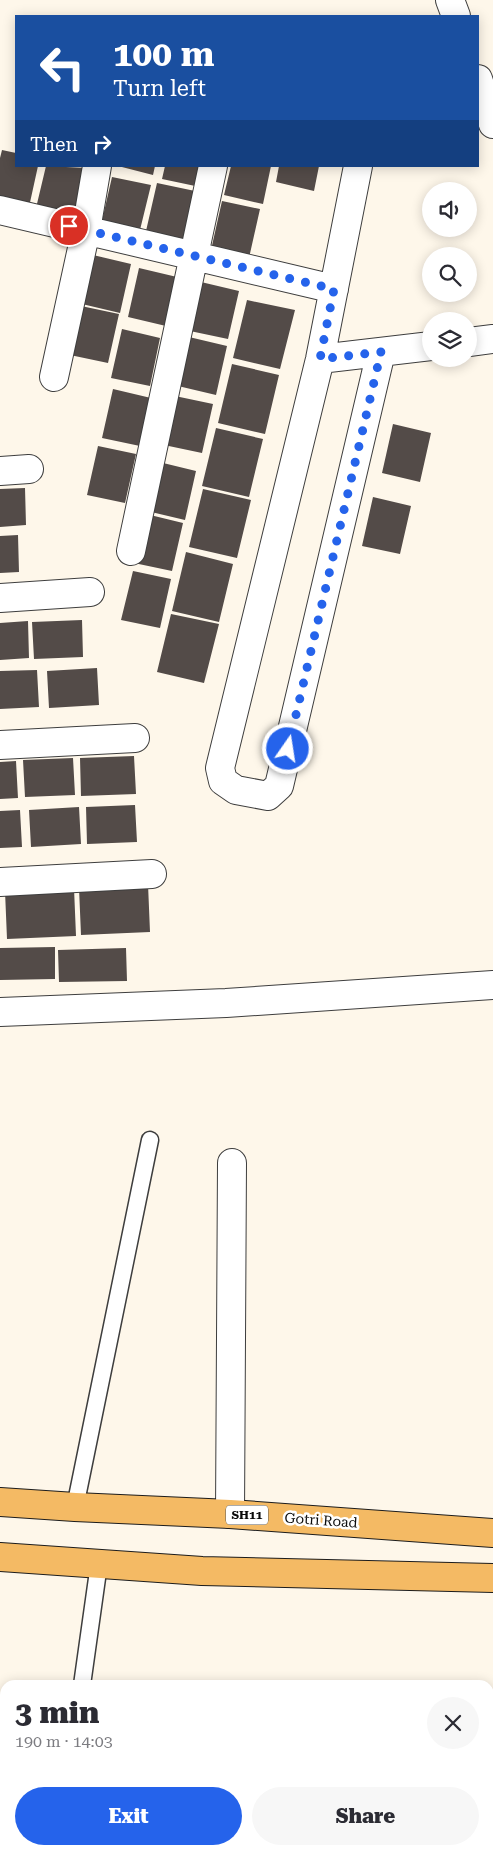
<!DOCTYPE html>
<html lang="en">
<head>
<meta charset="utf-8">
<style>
	:root { --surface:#fff; --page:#f7f7f7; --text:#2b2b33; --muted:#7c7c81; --accent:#2563eb }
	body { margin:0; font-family:"Roboto Serif",serif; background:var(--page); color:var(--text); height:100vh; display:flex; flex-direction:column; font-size:19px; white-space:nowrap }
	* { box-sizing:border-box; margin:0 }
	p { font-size:16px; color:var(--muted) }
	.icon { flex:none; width:28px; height:28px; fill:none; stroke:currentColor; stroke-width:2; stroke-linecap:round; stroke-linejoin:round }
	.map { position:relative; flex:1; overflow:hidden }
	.side { position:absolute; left:0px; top:1680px; width:494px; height:175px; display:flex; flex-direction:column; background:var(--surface); border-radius:15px 15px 0 0; box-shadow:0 2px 12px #0003 }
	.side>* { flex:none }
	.guide { position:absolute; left:15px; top:15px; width:464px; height:152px; border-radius:0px; box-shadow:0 2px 12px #0003; background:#1a4fa0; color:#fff; overflow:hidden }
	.controls { position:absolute; left:422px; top:182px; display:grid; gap:10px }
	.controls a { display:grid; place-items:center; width:55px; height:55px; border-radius:50%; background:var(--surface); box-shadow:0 2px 12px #0003; font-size:25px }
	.pin { position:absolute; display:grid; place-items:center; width:42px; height:42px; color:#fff; margin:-21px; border:2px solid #fff; border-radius:50%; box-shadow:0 1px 5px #0007 }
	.me { position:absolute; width:55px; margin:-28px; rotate:13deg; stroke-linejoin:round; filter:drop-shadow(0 0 4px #0008) }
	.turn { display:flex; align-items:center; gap:18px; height:105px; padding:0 15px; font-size:22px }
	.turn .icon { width:65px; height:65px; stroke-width:2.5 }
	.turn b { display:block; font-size:35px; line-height:42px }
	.then { display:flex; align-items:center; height:48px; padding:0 15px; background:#0003; gap:10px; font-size:19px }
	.round { display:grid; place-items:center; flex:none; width:52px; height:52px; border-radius:26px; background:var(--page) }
	.head { display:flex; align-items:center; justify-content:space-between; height:85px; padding:0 15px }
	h1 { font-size:30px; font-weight:800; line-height:38px }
	.button { display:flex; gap:10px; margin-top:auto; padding:10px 15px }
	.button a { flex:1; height:58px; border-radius:30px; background:var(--accent); color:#fff; font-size:20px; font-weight:800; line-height:58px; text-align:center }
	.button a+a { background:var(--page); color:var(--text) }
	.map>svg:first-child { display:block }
	.building { fill:#534b48 }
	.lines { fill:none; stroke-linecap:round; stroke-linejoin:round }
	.service-casing { stroke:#3e3e3e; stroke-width:19 }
	.minor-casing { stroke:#3e3e3e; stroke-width:30 }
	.primary-casing { stroke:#1c1c1c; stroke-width:30 }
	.service { stroke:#fff; stroke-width:16 }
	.minor { stroke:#fff; stroke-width:28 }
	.primary { stroke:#f4ba64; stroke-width:28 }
	.route { stroke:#2563eb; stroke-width:9; stroke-dasharray:0 16.2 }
	.labels { text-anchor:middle; stroke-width:5; stroke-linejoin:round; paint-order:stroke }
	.shield { fill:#fff; stroke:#545454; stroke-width:1 }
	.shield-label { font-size:12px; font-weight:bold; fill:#0b0b0b }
	.street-label { font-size:14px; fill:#0b0b0b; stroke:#fff }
</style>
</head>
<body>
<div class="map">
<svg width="493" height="1855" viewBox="0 0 493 1855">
	<rect width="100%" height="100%" fill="#fef7ea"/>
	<path class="building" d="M2 150 16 153V166H38L29 207 0 200V158Z
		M46 166 86 168 75 216 36 208Z
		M118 166H155L153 175Z
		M165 166H205L200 187 162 179Z
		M231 166H271L263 204 224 195Z
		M279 166H319L314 191 276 182Z
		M112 177 151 185 139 234 101 225Z
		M157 183 195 191 184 240 146 231Z
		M222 201 260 209 249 258 211 250Z
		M93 255 131 264 120 313 82 304Z
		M139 268 177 277 166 326 128 317Z
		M201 282 239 291 228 339 190 331Z
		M247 300 295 310 280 369 233 358Z
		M81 306 119 314 108 363 70 355Z
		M122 329 160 338 150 386 111 378Z
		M189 337 227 346 216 395 178 386Z
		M232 364 279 375 265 434 218 423Z
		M113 389 151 398 140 446 102 438Z
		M175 396 213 404 202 453 164 445Z
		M393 424 431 433 420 482 382 473Z
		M216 428 263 439 249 497 202 486Z
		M98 446 136 454 125 503 87 495Z
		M159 462 196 471 185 520 147 511Z
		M25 488 26 525 0 527V489Z
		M203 489 251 500 237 558 189 547Z
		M373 497 411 506 400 554 362 546Z
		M146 514 183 523 172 571 134 563Z
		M18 535 19 572 0 573V536Z
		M186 552 233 564 219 622 172 611Z
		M133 571 171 579 160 628 121 620Z
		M171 614 219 624 204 683 157 672Z
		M82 620 83 657 34 659 32 622Z
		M28 621 29 658 0 660V623Z
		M97 668 99 705 49 708 47 671Z
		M37 670 39 707 0 709V671Z
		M134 756 136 794 81 796 80 758Z
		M73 758 75 795 25 797 23 760Z
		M16 761 18 798 0 799V762Z
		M135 805 137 842 87 844 86 807Z
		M79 807 81 844 31 847 29 810Z
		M20 810 22 847 0 848V811Z
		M148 884 150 932 81 935 79 888Z
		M74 888 76 936 7 939 5 891Z
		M55 947V979L0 980V948Z
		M126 948 127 981 59 982 58 950Z"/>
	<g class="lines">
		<g class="service-casing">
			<path id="service" d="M75 1507 150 1140
				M82 1685 99 1564"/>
		</g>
		<g class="minor-casing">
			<path id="minor" d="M450 0 456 16
				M478 79 493 124
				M358 166 320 359 220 768 223 781 236 790 268 796 279 786 381 352
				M0 210 334 289
				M469 342 493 339
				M320 359 431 346
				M54 377 86 230 97 166
				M0 471 29 469
				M131 551 213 166
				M0 598 90 592
				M0 745 135 738
				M0 882 152 874
				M0 1012 226 1003 493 985
				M230 1514 232 1163"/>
		</g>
		<g class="primary-casing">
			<path id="primary" d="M0 1502 75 1507 230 1514 493 1533
				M0 1557 202 1571 493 1578"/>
		</g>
		<use href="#service" class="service"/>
		<use href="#minor" class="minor"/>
		<use href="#primary" class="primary"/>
	</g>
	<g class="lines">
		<path class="route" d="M69 226 334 289 320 359 381 352 288 749"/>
	</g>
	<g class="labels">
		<rect class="shield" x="226" y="1505.5" width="42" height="19" rx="4"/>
		<g class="shield-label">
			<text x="247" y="1519">SH11</text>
		</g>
		<g class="street-label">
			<text transform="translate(321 1520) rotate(4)" y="5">Gotri Road</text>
		</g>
	</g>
</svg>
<div class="controls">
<a><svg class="icon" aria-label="sound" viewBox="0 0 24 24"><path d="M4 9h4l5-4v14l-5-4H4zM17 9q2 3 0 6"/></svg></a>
<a><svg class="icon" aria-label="search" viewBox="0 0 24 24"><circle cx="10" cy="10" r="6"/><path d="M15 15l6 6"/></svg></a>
<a><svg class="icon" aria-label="layers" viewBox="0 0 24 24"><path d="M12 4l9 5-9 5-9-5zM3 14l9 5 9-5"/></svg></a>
</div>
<div class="pin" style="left:69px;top:226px;background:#d93025"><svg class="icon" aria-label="arrive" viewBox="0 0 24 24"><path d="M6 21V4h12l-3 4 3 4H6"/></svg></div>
<svg class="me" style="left:288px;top:749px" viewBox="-20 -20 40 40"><circle r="17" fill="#2563eb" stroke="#fff" stroke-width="3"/><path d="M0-11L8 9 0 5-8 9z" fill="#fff"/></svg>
<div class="guide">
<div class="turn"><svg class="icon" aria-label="left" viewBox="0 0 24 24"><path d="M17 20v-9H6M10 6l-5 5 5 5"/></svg><div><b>100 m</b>Turn left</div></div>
<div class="then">Then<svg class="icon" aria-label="right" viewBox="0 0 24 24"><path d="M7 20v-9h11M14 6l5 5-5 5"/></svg></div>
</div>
<section class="side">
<div class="head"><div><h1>3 min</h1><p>190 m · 14:03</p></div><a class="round"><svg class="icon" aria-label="close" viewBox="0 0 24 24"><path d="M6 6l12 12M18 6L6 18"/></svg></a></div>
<div class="button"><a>Exit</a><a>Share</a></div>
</section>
</div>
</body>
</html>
